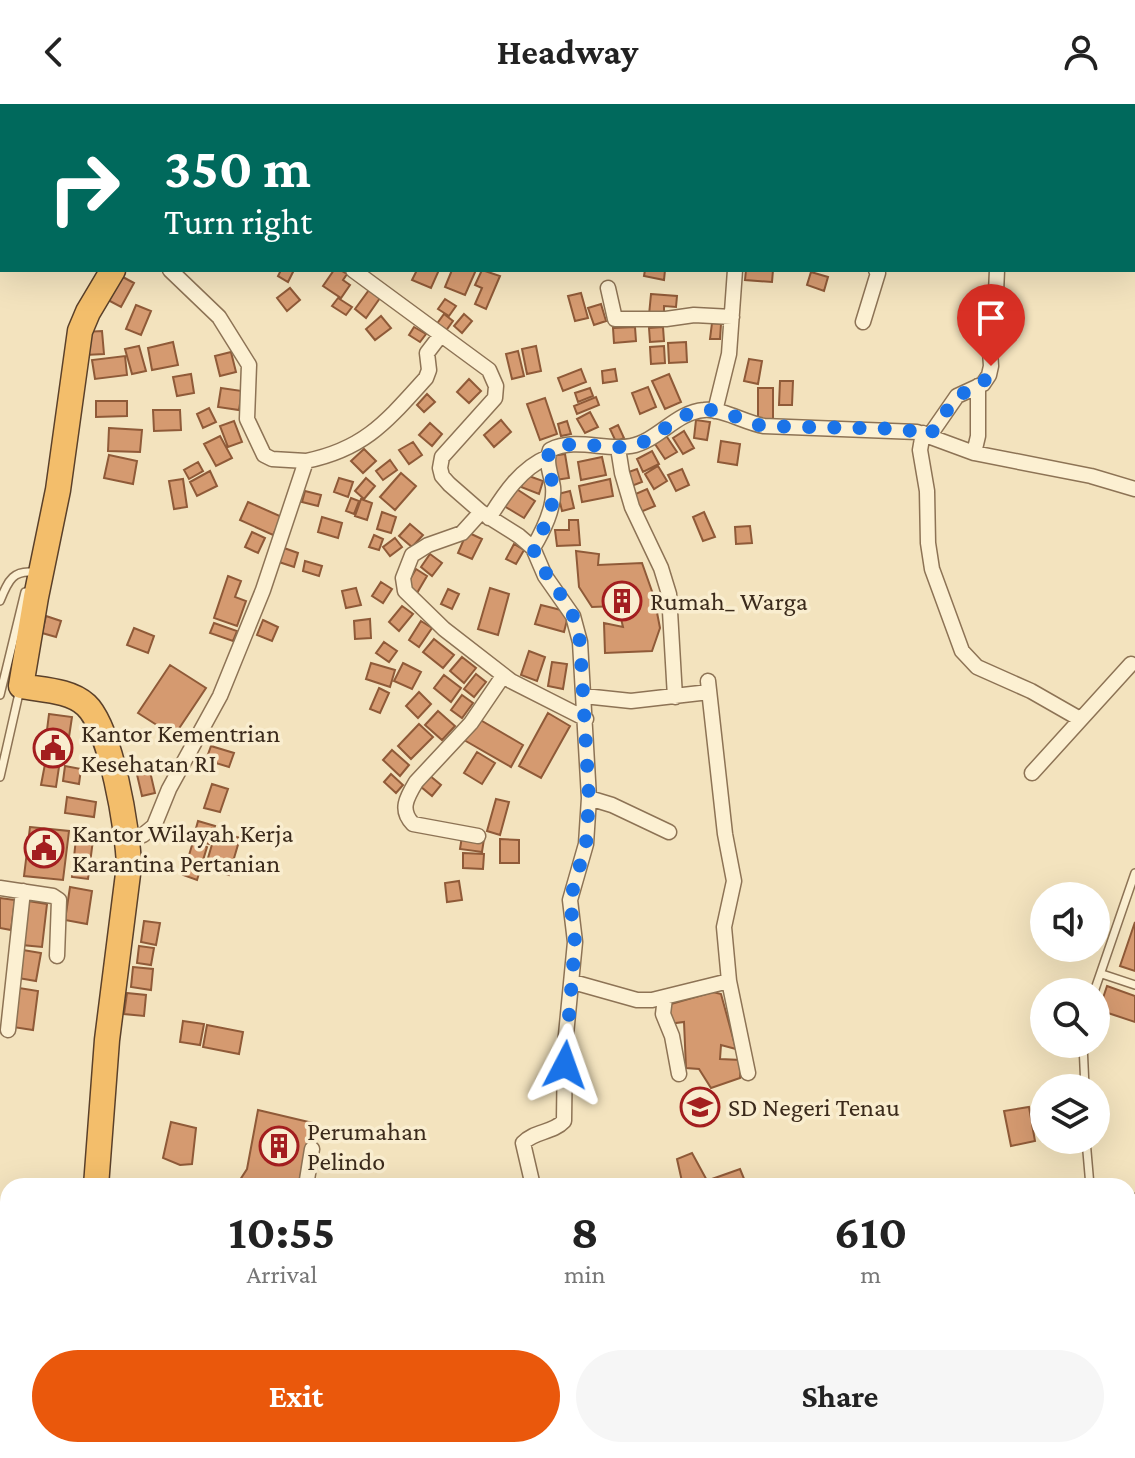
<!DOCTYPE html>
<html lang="en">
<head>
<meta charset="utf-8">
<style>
	:root { --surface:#fff; --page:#f6f6f6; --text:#222; --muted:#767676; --accent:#ea580c }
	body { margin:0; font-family:"Crimson Pro",serif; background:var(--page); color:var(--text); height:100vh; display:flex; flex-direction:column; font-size:30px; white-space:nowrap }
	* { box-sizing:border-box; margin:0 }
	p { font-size:26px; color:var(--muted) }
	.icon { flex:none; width:44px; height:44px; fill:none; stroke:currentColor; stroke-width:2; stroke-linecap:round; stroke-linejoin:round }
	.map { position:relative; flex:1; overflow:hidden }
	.details { position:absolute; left:0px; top:1074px; width:1136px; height:280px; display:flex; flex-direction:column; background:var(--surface); border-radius:24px 24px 0 0; box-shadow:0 8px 32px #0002 }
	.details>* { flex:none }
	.guide { position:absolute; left:0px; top:0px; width:1136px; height:168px; box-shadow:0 8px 32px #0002; background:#00695c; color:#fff; overflow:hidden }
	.controls { position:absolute; left:1030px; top:778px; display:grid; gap:16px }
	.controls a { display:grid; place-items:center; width:80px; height:80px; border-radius:50%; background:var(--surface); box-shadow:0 8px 32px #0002; font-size:40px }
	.pin { position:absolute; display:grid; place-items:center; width:68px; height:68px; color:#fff; margin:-82px -34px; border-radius:50% 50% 50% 0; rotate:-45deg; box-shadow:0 0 8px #0007 }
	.pin .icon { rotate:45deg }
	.me { position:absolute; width:88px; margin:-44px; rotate:4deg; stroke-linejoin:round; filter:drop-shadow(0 0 6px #0008) }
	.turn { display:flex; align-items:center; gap:28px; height:168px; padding:0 32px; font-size:36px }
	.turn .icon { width:104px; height:104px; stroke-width:2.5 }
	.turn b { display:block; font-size:56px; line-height:68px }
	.eta { display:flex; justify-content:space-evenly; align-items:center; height:136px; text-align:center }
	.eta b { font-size:48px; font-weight:700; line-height:56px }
	.button { display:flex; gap:16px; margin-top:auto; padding:16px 32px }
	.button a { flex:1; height:92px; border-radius:48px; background:var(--accent); color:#fff; font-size:32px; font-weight:700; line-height:92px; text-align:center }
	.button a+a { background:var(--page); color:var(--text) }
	header { display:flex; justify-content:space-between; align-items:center; height:104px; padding:0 32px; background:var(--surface); font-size:36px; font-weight:700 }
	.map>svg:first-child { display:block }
	.building { fill:#d59a70; stroke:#8f5a38; stroke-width:2 }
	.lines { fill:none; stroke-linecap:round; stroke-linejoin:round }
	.service-casing { stroke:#8d7355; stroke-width:10 }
	.minor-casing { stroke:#8d7355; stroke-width:17 }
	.tertiary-casing { stroke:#8d7355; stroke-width:21 }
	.trunk-casing { stroke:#5a402a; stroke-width:27 }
	.service { stroke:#fcf0d2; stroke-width:7 }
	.minor { stroke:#fcf0d2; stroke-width:14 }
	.tertiary { stroke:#fcf0d2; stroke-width:18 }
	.trunk { stroke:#f3be6b; stroke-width:24 }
	.route { stroke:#1a73e8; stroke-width:14; stroke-dasharray:0 25.2 }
	.labels { text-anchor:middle; stroke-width:7; stroke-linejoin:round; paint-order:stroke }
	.poi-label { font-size:26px; fill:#3b2a1b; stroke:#f9edcf; text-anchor:start }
</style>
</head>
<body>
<header><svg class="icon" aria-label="back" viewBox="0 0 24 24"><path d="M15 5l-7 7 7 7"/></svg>Headway<svg class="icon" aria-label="person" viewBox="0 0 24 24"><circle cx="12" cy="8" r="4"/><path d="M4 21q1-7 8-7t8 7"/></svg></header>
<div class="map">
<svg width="1135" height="1354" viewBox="0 0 1135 1354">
	<rect width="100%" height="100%" fill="#f3e3be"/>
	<path class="building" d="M281 166H294L288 178 278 172Z
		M334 166H340L347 170 343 176 350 181 341 194 323 182Z
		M417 166H439L431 184 412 176Z
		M452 166H476L465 191 445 183Z
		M482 166 500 172 486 205 475 200 482 184 475 181Z
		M645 166H665L664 176 644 172Z
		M746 166H773L772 178 745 176Z
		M811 168 828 173 824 187 807 181Z
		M121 172 134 179 121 203 108 196Z
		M290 184 300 196 287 207 277 194Z
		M369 186 380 194 366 214 355 205Z
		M581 189 588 214 575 217 568 192Z
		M651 190 677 192 676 203 664 202V212L649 211Z
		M338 194 352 203 346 211 332 202Z
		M445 195 456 202 449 212 438 205Z
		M601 200 606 217 594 221 588 204Z
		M136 201 151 207 141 231 126 225Z
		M444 210 453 217 445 228 436 221Z
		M464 210 472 217 462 229 454 222Z
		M381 212 391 224 375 236 366 225Z
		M712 219 721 220 720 235H710Z
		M414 223 426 230 420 238 409 231Z
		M635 223 636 237 614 239 613 224Z
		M663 223 664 237 650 238 649 224Z
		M102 227 104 250 85 251 84 228Z
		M173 238 178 261 152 266 148 244Z
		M686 238 687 258 669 259 668 239Z
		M139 242 146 267 132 270 125 245Z
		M536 242 541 267 527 270 522 245Z
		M664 242 665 259 651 260 650 243Z
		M518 247 524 272 512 275 506 250Z
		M231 248 236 268 220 272 215 252Z
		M125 252 127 271 95 275 92 256Z
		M749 255 762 257 758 280 744 277Z
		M581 265 586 278 563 287 558 274Z
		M615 265 617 277 603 279 602 267Z
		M191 270 194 289 177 292 173 273Z
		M669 270 681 298 665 305 652 277Z
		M469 275 481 287 469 299 457 288Z
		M780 277H793L792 301H779Z
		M648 283 656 303 640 310 632 289Z
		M221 284 242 287 239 306 218 303Z
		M590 284 593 292 578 298 575 289Z
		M758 284H773V316H758Z
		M427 290 435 298 424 308 417 301Z
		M596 293 599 301 577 310 574 302Z
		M545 294 557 330 540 336 527 300Z
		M96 297H127V312L96 313Z
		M209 304 216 318 203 324 197 310Z
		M153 306H180L181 326 154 327Z
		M590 308 598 323 585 329 577 315Z
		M501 316 511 328 494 343 484 331Z
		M696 316 710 318 707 336 694 334Z
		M234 317 242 338 228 343 220 322Z
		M567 317 571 330 561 332 558 320Z
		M430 319 442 330 432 342 419 331Z
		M618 321 624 334 616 338 610 325Z
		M109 324 142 326 140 348 108 347Z
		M684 327 694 344 683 350 673 334Z
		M665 330 677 348 665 355 653 337Z
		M220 332 232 354 216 362 204 340Z
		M721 337 740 340 737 361 718 358Z
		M413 338 422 351 409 360 399 346Z
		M364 345 376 357 363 369 351 357Z
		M652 347 659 360 643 368 637 355Z
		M565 350 569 374 555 376 552 352Z
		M109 351 137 357 133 380 104 374Z
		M602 353 606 371 581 376 578 358Z
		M390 356 397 366 383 376 376 367Z
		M198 358 203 367 189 375 184 366Z
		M658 362 667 377 654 385 645 370Z
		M637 365 642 378 629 383 623 370Z
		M682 365 689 381 676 387 668 371Z
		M210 367 217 382 197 392 190 378Z
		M401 369 416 382 395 406 380 393Z
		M526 371 543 377 539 390 521 383Z
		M339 374 353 378 348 393 334 388Z
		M366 374 375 382 364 395 355 387Z
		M183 375 187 403 174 405 169 377Z
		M610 375 613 392 582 398 579 382Z
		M515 384 535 397 524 414 504 402Z
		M647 385 655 402 638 409 631 392Z
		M305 387 321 391 318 402 302 398Z
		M570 387 574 404 562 407 558 390Z
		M351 394 359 397 354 410 346 407Z
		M361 395 372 399 367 416 355 412Z
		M248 398 282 413 273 431 240 416Z
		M382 408 396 413 391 429 377 425Z
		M704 408 715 433 703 437 693 413Z
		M322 413 342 419 338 434 318 428Z
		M569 416H578L580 441 557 442 555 426H569Z
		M410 420 423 431 412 443 399 432Z
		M750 422 752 439 736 440 735 423Z
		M252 428 265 434 258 449 245 443Z
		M467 428 482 435 472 455 458 449Z
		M374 431 383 435 379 446 369 443Z
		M395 434 402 443 390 452 383 443Z
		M514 440 524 446 516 460 506 455Z
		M284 444 298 449 294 463 279 458Z
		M576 447 599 450 598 461 642 459 654 493 660 524 652 547 605 549 604 519 623 523 618 502 592 503 579 483Z
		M430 450 442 459 432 472 421 463Z
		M305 457 322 462 319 472 303 467Z
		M416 465 427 472 417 489 406 482Z
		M228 472 241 477 235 493 246 497 237 522 214 514Z
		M381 478 392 485 383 499 372 492Z
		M356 484 361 501 346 504 342 487Z
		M490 484 509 490 498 531 478 525Z
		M448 485 459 490 452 505 441 500Z
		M541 501 569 508 564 528 535 520Z
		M402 502 413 510 399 527 389 518Z
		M46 512 61 517 56 533 42 529Z
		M370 515 371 534 355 535 354 517Z
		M263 516 278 523 272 537 257 531Z
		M421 517 432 524 419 543 409 536Z
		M214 519 237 527 233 537 210 529Z
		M134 524 154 532 148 549 127 541Z
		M434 535 454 551 443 564 423 548Z
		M384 538 397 547 389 558 376 549Z
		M529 547 545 553 537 577 521 571Z
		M462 553 476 564 464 579 450 567Z
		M552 558 567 560 563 585 548 582Z
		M371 559 395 566 390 583 366 575Z
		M403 559 421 568 412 585 394 577Z
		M170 561 206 584 174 632 138 609Z
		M476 570 486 578 474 593 464 585Z
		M444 571 461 584 451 598 434 584Z
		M379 584 389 589 380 609 370 605Z
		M419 588 431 600 418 614 406 602Z
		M462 591 473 599 462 614 451 606Z
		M438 607 455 622 442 636 425 621Z
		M548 609 570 622 541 674 519 662Z
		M49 610 72 613 66 653 44 650Z
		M477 614 523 641 511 663 464 636Z
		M419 620 433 633 411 655 398 642Z
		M211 642 234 649 229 663 206 656Z
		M392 646 409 661 400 672 383 656Z
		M477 648 495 659 482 680 464 669Z
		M148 659 155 689 142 692 135 662Z
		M45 660 59 663 56 683 41 681Z
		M65 662 81 665 79 680 63 677Z
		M391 670 403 681 396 689 384 678Z
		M429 671 441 681 432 692 420 682Z
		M212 680 228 685 220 708 204 704Z
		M67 693 96 698 94 713 65 709Z
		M496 695 509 698 500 731 487 727Z
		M198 717 215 722 209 740 193 735Z
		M30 723 69 727 63 776 24 772Z
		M216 727 240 734 229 771 205 764Z
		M462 732 484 735 482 748 460 745Z
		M76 734 93 736 88 775 72 773Z
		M500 735 519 736V759H500Z
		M193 738 207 743 197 776 183 771Z
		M463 749 484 750 483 765 463 764Z
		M459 777 462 796 447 798 445 779Z
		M70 783 92 787 87 820 65 816Z
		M0 794 15 796 11 826 0 824Z
		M28 797 47 800 42 843 22 841Z
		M144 817 160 819 156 841 141 838Z
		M1135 818V867L1120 862Z
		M139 842 154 844 151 861 137 859Z
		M23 846 41 849 36 877 18 874Z
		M133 863 153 865 151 886 131 883Z
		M1107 882 1135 892V918L1099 906Z
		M19 884 38 887 33 926 13 923Z
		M713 888 721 890 736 945 721 941 720 955 741 956 740 974 711 984 699 965 686 964 684 918 668 920 671 900Z
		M127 889 146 891 144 912 124 910Z
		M183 917 204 920 200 941 180 938Z
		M207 921 243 928 239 950 203 943Z
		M1029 1003 1035 1037 1011 1042 1004 1007Z
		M258 1006 313 1019 298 1082H236L247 1065Z
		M171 1018 196 1024 192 1060 180 1061 163 1054Z
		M692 1049 710 1082H683L677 1055Z
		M740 1065 747 1082H714L712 1075Z
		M1128 1151 1133 1152 1129 1177 1135 1178V1196L1128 1195Z
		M1128 1211 1135 1213V1223L1128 1241Z"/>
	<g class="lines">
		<g class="service-casing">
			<path id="service" d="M158 0 160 2
				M0 497C8 477 13 464 38 469
				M0 591 25 488
				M0 673 20 585
				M1102 870 1135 881
				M1094 888 1135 769
				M1083 940 1085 984
				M1086 1036 1090 1082"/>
		</g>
		<g class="minor-casing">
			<path id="minor" d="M751 0V2
				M1056 2 1057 0
				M353 166 489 266 496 282 495 294 442 353 440 364 442 372 449 380 481 408 519 432 533 444 545 472 573 512 580 538 589 694 586 740 570 796 575 838 565 941 564 1017C553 1029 534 1027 523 1039L533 1082
				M608 184 615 215H666L694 211 732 213
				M863 218 878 169 876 166
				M715 307 729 250 735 166
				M923 329 920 346 927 387 928 439 932 465 962 547 977 563 1031 587 1080 615
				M930 331 957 292 983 280 989 271 991 262 989 232 996 189 997 166
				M618 344 622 369 632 403 661 464 669 490 675 593
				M974 349 978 332V282
				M306 357C365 345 387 317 426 274L429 266 427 249 440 232
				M481 408 462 429 428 441 412 451 403 474 405 487 444 525 511 577 586 615
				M489 414C504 390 521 364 548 353
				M533 444C543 427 555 404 553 383 551 370 545 358 550 346 575 333 605 347 631 342 658 337 676 308 704 306 722 304 745 319 764 322L917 328 974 349 1091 372 1135 385
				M584 592 631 597 709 588
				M1032 669 1131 560
				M589 694 612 701 669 728
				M478 732 413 720C399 706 407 693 416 678L471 619 503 572
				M128 735 143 731 154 722 169 685 220 592 263 486 306 357 272 355 264 351 247 315 249 261 219 213 170 166
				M0 784 53 792 59 796 57 852
				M729 877 748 969
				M573 878 637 896H652L729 877 724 823 734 777 725 730 708 577
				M665 894 663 910 672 932 679 970
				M8 926 23 787
				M306 1082 312 1045
				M704 1346 708 1354
				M905 1346 908 1354
				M1038 1346 1042 1354
				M1124 1346 1130 1354"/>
		</g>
		<g class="tertiary-casing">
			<path id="tertiary" d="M1128 1099H1135"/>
		</g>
		<g class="trunk-casing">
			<path id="trunk" d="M222 2 223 0
				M96 1082 107 936 129 762C128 727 111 624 86 601 70 586 42 586 21 582L36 493 58 386 80 227 88 208 113 166
				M183 1346 192 1354
				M275 1354 279 1346
				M649 1354 652 1346"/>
		</g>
		<use href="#service" class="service"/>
		<use href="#minor" class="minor"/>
		<use href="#tertiary" class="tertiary"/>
		<use href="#trunk" class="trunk"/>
	</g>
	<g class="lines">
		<path class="route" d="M565 961 575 838 570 796 586 740 589 694 580 538C578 530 577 520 573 512 562 488 543 471 533 444 543 427 555 404 553 383 551 370 545 358 550 346 575 333 605 347 631 342 658 337 676 308 704 306 724 304 744 319 764 322L902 325 930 331 957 292 983 280 991 262"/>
	</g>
	<defs>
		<g id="building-ring" transform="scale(2)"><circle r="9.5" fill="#f9edcf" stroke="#a31e1f" stroke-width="1.5"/><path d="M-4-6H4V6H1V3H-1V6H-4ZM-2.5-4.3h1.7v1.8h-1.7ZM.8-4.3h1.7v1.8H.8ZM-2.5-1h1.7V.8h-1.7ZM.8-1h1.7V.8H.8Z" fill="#a31e1f"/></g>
		<g id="civic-ring" transform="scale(2)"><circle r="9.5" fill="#f9edcf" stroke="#a31e1f" stroke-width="1.5"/><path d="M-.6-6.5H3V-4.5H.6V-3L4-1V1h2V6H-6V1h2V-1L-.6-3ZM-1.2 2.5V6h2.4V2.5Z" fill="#a31e1f"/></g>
		<g id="school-ring" transform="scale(2)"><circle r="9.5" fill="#f9edcf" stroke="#a31e1f" stroke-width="1.5"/><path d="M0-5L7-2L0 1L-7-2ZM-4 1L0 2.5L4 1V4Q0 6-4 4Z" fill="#a31e1f"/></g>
	</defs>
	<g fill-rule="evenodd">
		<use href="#building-ring" x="622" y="497"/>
		<use href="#civic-ring" x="53" y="644"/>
		<use href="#civic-ring" x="44" y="744"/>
		<use href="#school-ring" x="700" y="1003"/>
		<use href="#building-ring" x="279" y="1042"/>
	</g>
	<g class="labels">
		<g class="poi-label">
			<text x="650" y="506">Rumah_ Warga</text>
			<text x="81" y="638">Kantor Kementrian<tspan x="81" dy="30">Kesehatan RI</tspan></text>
			<text x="72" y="738">Kantor Wilayah Kerja<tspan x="72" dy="30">Karantina Pertanian</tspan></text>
			<text x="728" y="1012">SD Negeri Tenau</text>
			<text x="307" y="1036">Perumahan<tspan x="307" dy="30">Pelindo</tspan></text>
		</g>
	</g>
</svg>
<div class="controls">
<a><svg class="icon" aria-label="sound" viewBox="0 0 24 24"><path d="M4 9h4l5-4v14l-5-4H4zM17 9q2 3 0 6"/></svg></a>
<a><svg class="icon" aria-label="search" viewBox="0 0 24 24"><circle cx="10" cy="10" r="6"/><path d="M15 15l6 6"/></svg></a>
<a><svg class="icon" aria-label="layers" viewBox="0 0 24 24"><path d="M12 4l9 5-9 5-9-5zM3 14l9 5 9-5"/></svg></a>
</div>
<div class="pin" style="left:991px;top:262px;background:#d93025"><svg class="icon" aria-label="arrive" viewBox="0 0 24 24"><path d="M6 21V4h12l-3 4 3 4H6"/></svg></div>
<svg class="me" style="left:565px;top:961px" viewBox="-20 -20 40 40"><path d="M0-17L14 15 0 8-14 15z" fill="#1a73e8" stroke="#fff" stroke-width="4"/></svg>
<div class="guide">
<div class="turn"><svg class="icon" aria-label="right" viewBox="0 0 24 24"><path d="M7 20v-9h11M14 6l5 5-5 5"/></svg><div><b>350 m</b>Turn right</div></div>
</div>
<section class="details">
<div class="eta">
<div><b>10:55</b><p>Arrival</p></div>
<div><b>8</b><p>min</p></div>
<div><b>610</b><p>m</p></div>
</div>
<div class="button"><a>Exit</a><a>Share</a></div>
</section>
</div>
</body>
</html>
